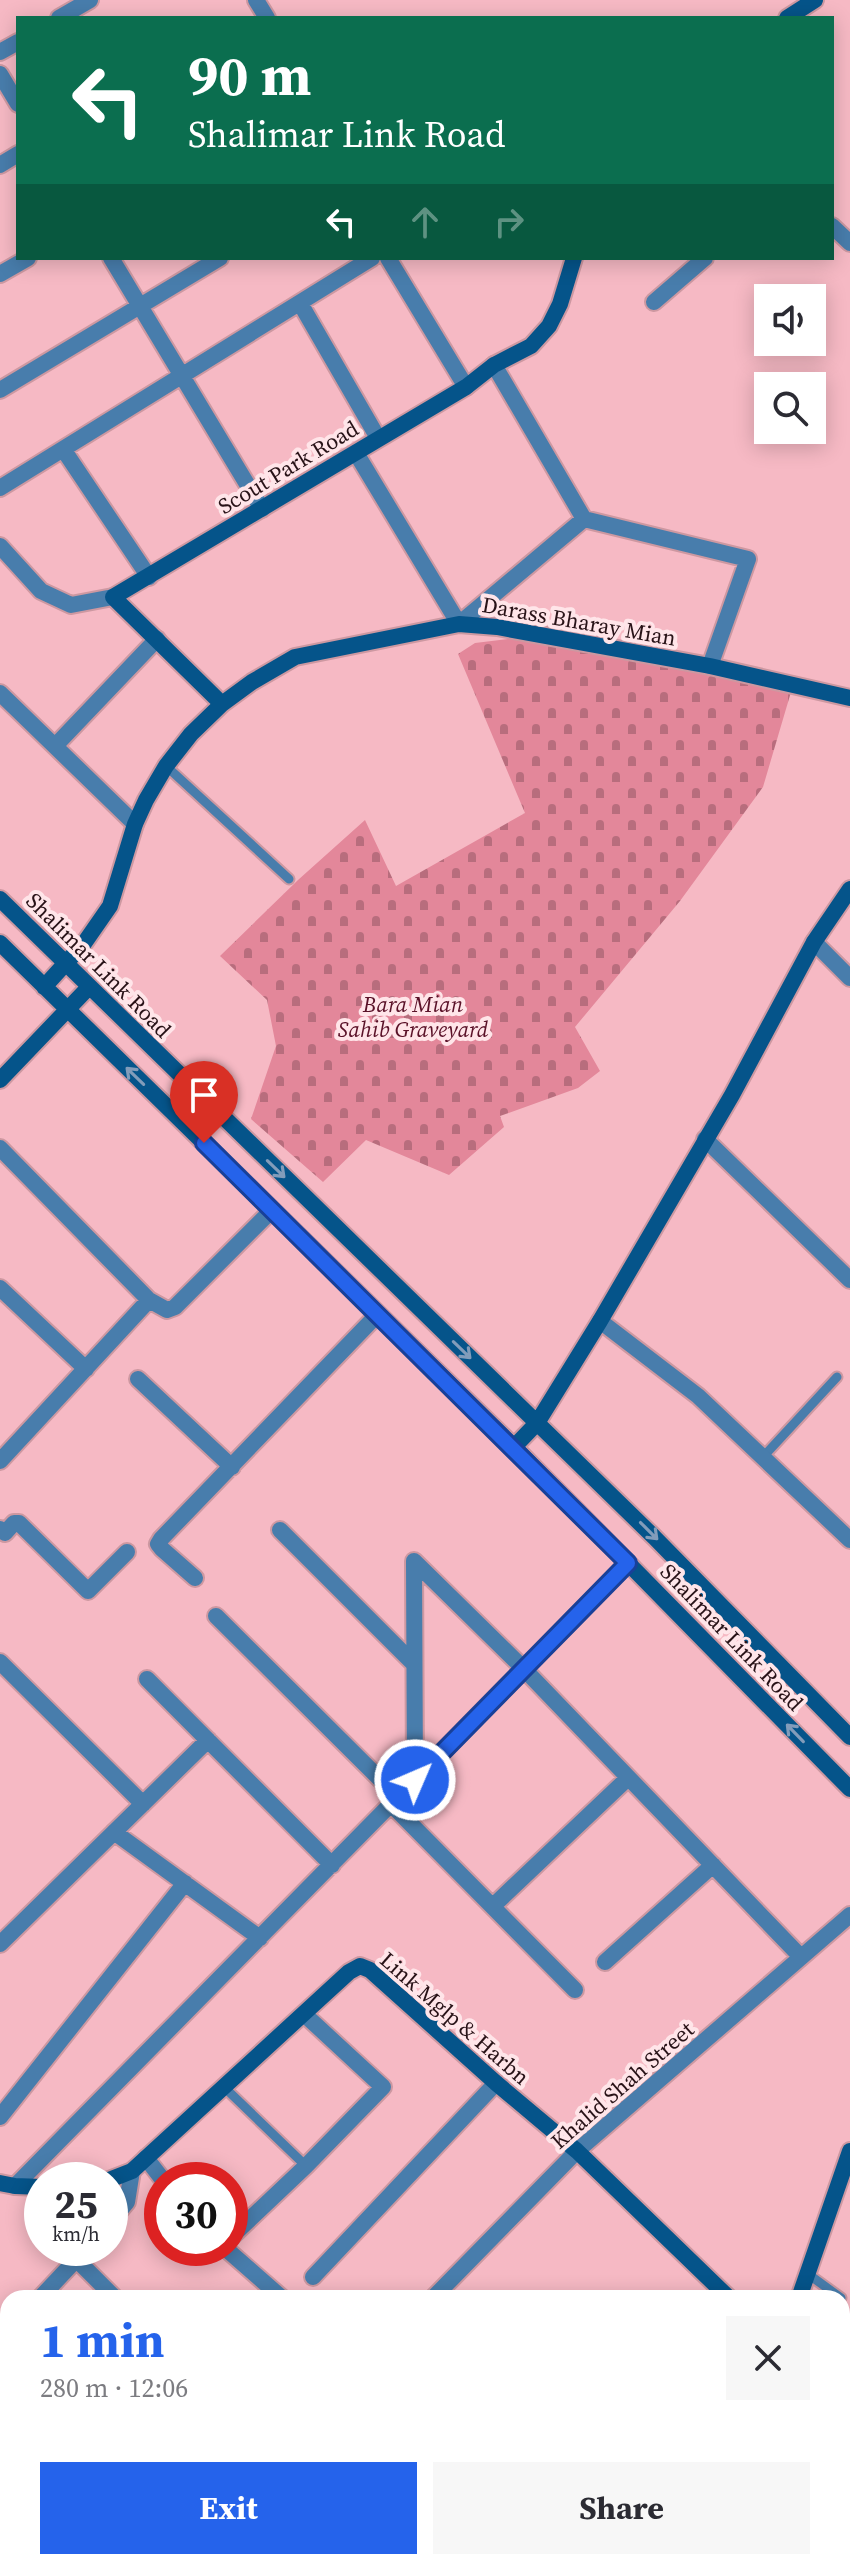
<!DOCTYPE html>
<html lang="en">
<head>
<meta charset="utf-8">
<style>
	:root { --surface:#fff; --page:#f7f7f7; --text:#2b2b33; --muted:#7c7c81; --accent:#2563eb }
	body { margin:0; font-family:"Source Serif 4",serif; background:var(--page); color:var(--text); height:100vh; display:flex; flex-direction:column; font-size:30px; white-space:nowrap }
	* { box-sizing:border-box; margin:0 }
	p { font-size:26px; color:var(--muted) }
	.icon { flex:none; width:44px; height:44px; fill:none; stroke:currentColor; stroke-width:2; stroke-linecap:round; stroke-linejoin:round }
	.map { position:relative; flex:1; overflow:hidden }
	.details { position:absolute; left:0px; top:2290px; width:850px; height:280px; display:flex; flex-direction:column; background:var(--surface); border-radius:24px 24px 0 0; box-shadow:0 4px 20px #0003 }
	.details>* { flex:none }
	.guide { position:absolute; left:16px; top:16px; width:818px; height:244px; border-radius:0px; box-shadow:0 4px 20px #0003; background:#0b6e4f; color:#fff; overflow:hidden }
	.buttons { position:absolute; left:754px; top:284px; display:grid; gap:16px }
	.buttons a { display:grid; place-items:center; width:72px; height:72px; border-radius:0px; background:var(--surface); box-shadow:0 4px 20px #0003; font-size:40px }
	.speed { position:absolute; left:24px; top:2162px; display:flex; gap:16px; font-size:40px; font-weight:700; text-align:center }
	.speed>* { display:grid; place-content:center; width:104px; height:104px; border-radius:50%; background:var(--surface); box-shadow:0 4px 20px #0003; line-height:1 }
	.speed small { font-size:20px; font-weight:400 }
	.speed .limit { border:12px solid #d22; background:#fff; color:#111 }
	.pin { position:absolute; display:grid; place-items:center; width:68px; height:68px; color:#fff; margin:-82px -34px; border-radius:50% 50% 50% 0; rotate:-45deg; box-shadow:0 0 8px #0007 }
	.pin .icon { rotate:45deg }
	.me { position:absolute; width:88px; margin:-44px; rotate:45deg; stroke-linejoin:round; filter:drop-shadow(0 0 6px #0008) }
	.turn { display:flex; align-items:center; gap:28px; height:168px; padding:0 40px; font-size:36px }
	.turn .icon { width:104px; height:104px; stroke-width:2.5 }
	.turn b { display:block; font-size:56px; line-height:68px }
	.lanes { display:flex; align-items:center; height:76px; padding:0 40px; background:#0003; justify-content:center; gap:40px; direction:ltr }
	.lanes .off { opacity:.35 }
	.round { display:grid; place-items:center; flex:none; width:84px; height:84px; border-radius:0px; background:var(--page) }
	.head { display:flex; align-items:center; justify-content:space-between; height:136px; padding:0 40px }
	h1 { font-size:48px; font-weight:700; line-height:60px; color:var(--accent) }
	.cta { display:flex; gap:16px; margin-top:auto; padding:16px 40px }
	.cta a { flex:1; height:92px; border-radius:0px; background:var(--accent); color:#fff; font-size:32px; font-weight:700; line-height:92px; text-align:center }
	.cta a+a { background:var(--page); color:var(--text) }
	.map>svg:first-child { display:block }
	.cemetery { fill:url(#cemetery-stones) }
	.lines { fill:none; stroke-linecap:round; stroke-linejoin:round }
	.lane-casing { stroke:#cd98a1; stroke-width:13 }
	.street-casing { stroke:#cd98a1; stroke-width:20 }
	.secondary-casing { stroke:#cd98a1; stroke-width:20 }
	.lane { stroke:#487dac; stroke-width:9 }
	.street { stroke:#487dac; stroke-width:16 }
	.secondary { stroke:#05548a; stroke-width:16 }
	.oneway { stroke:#829cba }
	.route-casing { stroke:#184099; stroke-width:20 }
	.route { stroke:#2563eb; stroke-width:14 }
	.labels { text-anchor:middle; stroke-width:8; stroke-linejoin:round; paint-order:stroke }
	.street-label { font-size:22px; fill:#281217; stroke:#ffe5e9 }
	.park-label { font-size:22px; font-style:italic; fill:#5a1128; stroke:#ffe5e9 }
</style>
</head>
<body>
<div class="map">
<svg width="850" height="2570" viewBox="0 0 850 2570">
	<defs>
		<pattern id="cemetery-stones" width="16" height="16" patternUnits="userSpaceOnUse" patternTransform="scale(2)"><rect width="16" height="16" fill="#e3879a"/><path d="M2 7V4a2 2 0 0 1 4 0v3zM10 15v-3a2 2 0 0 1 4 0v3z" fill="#b86d7d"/></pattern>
	</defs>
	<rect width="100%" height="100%" fill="#f6b9c4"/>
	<path class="cemetery" d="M508 639H521L703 671 791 692 763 787 680 901 575 1027 600 1071 578 1088 500 1116 504 1127 449 1175 366 1140 323 1182 251 1119 276 1046 267 1000 220 956 298 880 365 820 396 886 525 813 458 654 475 643Z"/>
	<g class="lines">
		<g class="lane-casing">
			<path id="lane" d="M166 766 289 879
				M763 1457 837 1377
				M224 2087 306 2166
				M808 2274 841 2298
				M802 2562 810 2570"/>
		</g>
		<g class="street-casing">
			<path id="street" d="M256 0 267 18
				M59 18 90 0
				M0 52 18 42
				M0 74 18 104
				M0 165 18 154
				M832 226 850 243
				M111 258 262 509
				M388 258 466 387
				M0 274 28 258
				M654 302 705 258
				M300 303 378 438
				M494 365 584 519
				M0 390 220 258
				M63 449 149 577
				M356 453 459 624 584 519 748 559 710 666
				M0 488 372 258
				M0 546 41 591 71 605 113 597
				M0 693 135 824
				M55 746 157 639
				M814 942 850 978
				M705 1139 850 1280
				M0 1148 149 1300 0 1461
				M0 1288 86 1369
				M149 1300 167 1310 175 1307 272 1210
				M600 1321 698 1396 850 1540
				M138 1379 232 1467
				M0 1529 5 1533 14 1523H19L88 1591 127 1552
				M280 1530 414 1664
				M195 1578 162 1549 158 1544 161 1539 377 1315
				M216 1616 398 1797
				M0 1662 143 1804
				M147 1679 332 1865
				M415 1780 414 1561 524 1669 801 1957
				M391 1804 575 1990
				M114 1832 260 1938
				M493 1906 628 1778
				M0 1944 208 1740
				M605 1962 713 1865
				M0 2117 185 1883
				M146 2158 163 2180
				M15 2186 628 1563
				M110 2222 127 2202 132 2171
				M230 2238 306 2166 383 2087 304 2014
				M225 2248 282 2298
				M77 2260 115 2298
				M313 2277 496 2083
				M40 2298 87 2248
				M433 2298 577 2151 850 1915
				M0 2339 8 2331
				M0 2356 8 2363
				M842 2402 850 2409
				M0 2505 8 2514
				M54 2562 62 2570
				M234 2562 243 2570
				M163 2570 171 2562"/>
		</g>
		<g class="secondary-casing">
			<path id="secondary" d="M787 18 815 0
				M222 704 113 597 466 387 494 365 531 346 549 326 560 304 574 258
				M0 899 654 1537 850 1737
				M0 943 514 1447 850 1789
				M44 987 85 942 110 906 135 824 146 800 166 766 191 734 222 704 252 682 295 657 459 624 497 627 710 666 850 698
				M0 1080 89 987
				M514 1447 537 1423 600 1321 732 1095 814 942 850 889
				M109 2180 132 2171 349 1972 360 1966 370 1970 496 2083 577 2151 729 2298
				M0 2183 15 2186 42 2187
				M799 2298 850 2151
				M684 2570 690 2562"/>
		</g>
		<use href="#lane" class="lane"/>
		<use href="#street" class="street"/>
		<use href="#secondary" class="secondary"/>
	</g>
	<defs><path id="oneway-shaft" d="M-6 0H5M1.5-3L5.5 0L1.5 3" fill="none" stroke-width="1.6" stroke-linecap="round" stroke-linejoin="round" transform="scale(2)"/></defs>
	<g class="oneway">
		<use href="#oneway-shaft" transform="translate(135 1076) rotate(-136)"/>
		<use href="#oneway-shaft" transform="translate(276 1169) rotate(44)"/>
		<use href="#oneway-shaft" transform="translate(462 1350) rotate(44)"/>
		<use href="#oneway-shaft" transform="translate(649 1531) rotate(45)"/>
		<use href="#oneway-shaft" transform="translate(795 1733) rotate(-134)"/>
	</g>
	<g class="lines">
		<g class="route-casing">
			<path id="route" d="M204 1143 628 1563 415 1780"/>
		</g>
		<use href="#route" class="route"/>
	</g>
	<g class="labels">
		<g class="street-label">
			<text transform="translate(288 467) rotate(-31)" y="8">Scout Park Road</text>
			<text transform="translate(579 621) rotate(10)" y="8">Darass Bharay Mian</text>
			<text transform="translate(99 965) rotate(45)" y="8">Shalimar Link Road</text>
			<text transform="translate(732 1637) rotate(46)" y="8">Shalimar Link Road</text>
			<text transform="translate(455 2018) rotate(41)" y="8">Link Mglp &amp; Harbn</text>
			<text transform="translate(622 2085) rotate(-41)" y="8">Khalid Shah Street</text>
		</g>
		<g class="park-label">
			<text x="413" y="1012">Bara Mian<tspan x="413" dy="25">Sahib Graveyard</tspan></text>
		</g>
	</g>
</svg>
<div class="buttons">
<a><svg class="icon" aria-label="sound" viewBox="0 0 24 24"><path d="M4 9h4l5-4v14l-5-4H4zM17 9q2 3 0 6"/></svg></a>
<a><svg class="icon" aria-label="search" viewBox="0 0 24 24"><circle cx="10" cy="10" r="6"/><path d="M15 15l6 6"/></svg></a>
</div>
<div class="speed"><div>25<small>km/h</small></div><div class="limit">30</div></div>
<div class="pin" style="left:204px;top:1143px;background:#d93025"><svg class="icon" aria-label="arrive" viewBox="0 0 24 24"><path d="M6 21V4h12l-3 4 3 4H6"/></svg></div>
<svg class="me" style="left:415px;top:1780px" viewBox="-20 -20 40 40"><circle r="17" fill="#2563eb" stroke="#fff" stroke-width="3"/><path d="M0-11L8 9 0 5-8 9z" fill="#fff"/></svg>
<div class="guide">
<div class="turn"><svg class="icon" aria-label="left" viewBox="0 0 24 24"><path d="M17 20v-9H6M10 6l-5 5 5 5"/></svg><div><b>90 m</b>Shalimar Link Road</div></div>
<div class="lanes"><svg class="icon" aria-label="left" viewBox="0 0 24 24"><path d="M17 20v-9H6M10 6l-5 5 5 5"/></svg><svg class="icon off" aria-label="ahead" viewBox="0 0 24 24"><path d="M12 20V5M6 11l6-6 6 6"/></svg><svg class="icon off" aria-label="right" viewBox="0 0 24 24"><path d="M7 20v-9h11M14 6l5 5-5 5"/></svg></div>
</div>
<section class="details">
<div class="head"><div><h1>1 min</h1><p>280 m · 12:06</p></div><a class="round"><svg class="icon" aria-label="close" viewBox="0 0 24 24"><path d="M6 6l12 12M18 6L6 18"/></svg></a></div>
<div class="cta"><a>Exit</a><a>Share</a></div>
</section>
</div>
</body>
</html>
